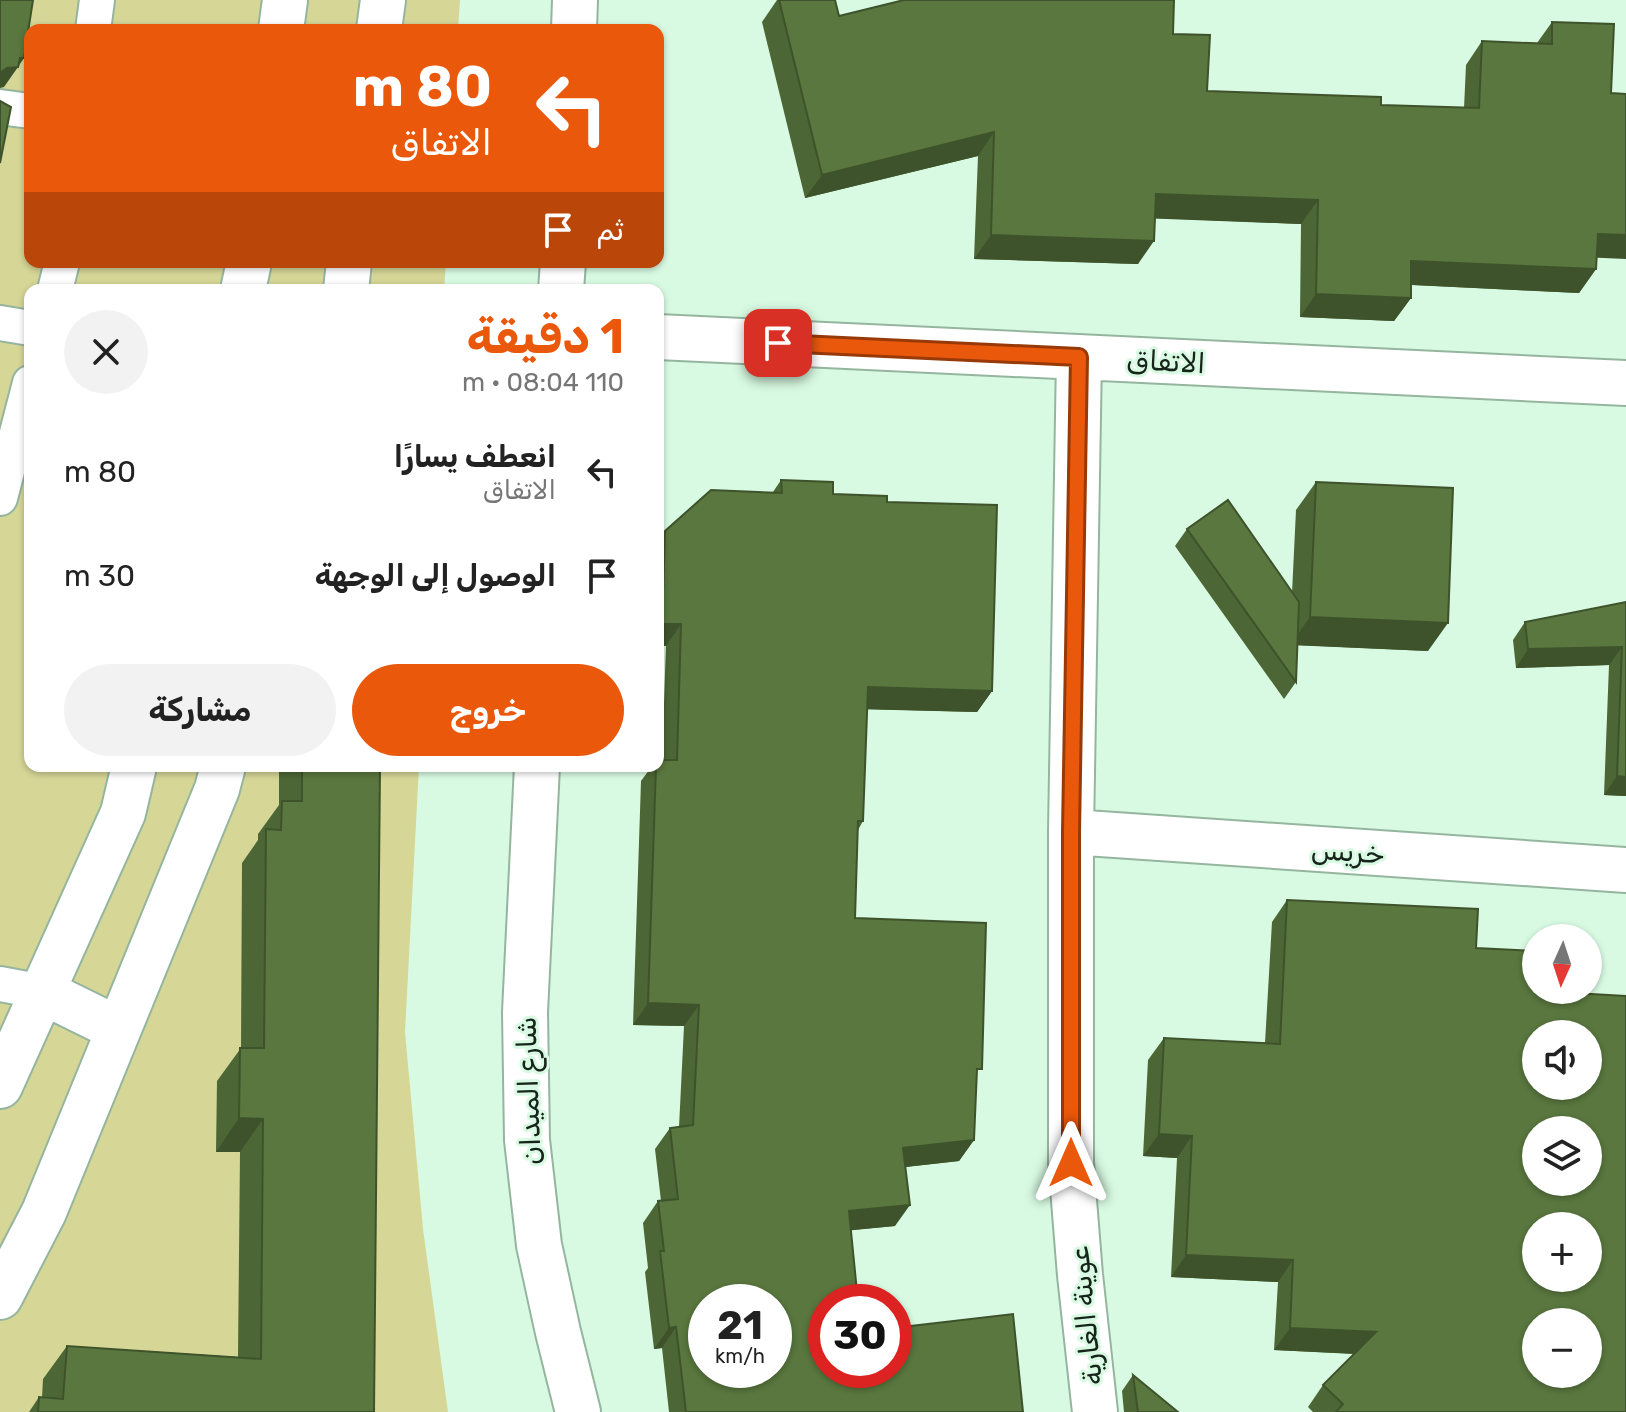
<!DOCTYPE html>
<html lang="ar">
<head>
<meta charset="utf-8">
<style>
	:root { --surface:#fff; --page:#f2f2f2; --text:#222; --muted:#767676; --accent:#ea580c }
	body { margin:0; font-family:Rubik,"Noto Naskh Arabic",sans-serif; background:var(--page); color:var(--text); direction:rtl; height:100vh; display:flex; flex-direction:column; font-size:30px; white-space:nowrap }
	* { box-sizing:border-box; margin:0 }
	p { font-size:26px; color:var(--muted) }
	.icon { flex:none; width:44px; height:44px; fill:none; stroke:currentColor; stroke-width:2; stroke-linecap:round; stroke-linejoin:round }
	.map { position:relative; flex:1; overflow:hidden; direction:ltr }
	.details { position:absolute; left:24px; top:284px; width:640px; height:488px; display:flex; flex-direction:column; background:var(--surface); border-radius:16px; box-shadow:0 2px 6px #0004; direction:rtl }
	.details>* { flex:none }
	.hud { position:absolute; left:24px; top:24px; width:640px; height:244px; border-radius:16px; box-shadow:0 2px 6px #0004; direction:rtl; background:#ea580c; color:#fff; overflow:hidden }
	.needle { width:52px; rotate:183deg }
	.fabs { position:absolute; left:1522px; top:924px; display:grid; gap:16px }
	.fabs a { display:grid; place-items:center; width:80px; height:80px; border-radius:50%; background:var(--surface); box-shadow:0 2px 6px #0004; font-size:40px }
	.speed { position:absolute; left:688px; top:1284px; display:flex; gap:16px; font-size:40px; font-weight:700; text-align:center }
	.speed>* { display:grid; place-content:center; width:104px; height:104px; border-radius:50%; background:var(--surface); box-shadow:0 2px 6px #0004; line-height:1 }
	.speed small { font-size:20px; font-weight:400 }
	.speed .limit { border:12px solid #d22; background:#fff; color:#111 }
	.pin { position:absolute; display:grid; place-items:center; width:68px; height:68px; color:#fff; margin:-34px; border-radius:16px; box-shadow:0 4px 12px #0006 }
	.me { position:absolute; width:88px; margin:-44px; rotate:0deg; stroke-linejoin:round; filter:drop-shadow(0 0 6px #0008) }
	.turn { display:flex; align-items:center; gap:28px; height:168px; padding:0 40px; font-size:36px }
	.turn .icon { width:104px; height:104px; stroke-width:2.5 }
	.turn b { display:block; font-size:56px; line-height:68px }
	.then { display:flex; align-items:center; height:76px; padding:0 40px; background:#0003; gap:16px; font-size:30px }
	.round { display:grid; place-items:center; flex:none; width:84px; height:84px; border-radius:42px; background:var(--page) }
	.headline { display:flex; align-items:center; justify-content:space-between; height:136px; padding:0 40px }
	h1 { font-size:48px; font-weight:700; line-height:60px; color:var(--accent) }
	.action { display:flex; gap:16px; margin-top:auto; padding:16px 40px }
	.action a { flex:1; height:92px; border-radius:48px; background:var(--accent); color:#fff; font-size:32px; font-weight:700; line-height:92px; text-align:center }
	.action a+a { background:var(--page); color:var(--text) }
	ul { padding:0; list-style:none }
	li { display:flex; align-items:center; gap:24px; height:104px; padding:0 40px }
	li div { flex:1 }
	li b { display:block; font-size:30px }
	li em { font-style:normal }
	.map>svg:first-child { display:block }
	.green { fill:#d6d696 }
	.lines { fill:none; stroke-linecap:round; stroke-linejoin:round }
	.service-casing { stroke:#95b59f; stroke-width:38 }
	.minor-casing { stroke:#95b59f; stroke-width:48 }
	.tertiary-casing { stroke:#95b59f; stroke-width:48 }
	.service { stroke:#fff; stroke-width:34 }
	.minor { stroke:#fff; stroke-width:44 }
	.tertiary { stroke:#fff; stroke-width:44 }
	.wall { fill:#4d6635 }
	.shaded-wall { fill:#3e532b }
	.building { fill:#59773e; stroke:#3e532b; stroke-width:2; fill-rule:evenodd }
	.route-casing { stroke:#983908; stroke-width:20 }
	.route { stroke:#ea580c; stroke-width:14 }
	.labels { text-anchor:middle; stroke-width:6; stroke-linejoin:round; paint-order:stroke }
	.street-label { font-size:28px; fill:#17241b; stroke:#d8fae2 }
</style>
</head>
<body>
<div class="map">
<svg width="1626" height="1412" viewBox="0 0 1626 1412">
	<rect width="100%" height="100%" fill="#d8fae2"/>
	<path class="green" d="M0 0H460L458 30H30V262H446L444 290H30V766H419L405 1032 423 1229 448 1412H0Z"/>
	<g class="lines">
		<g class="service-casing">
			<path id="service" d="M93 30 97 0
				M0 107 30 111
				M55 290 62 262
				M0 323 30 328
				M0 498 30 383
				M0 984 43 992"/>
		</g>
		<g class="minor-casing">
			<path id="minor" d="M281 30 285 0
				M379 30 383 0
				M243 290 249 262
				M346 290 349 262
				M658 337 1626 383
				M1079 357 1071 832V1163L1080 1275 1095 1412
				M1071 832 1626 870
				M43 992 118 1029
				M0 1086 123 813 134 766
				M0 1297 44 1212 217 789 223 766"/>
		</g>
		<g class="tertiary-casing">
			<path id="tertiary" d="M574 30 575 0
				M561 290 563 262
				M537 766 525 1012 527 1140 539 1245 558 1332 578 1412"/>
		</g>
		<use href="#service" class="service"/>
		<use href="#minor" class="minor"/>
		<use href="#tertiary" class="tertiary"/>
	</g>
	<path class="wall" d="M777 0H835L839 16 1173 34 1207 91 1381 105 1464 108 1466 65 1482 41 1537 43 1552 22 1596 258V269L1579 293 1411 285V298L1394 321 1300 317 1301 224 1155 218 1138 264 974 259 978 156 805 198 762 22Z
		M781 480 833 494 887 502 992 691 977 712 867 709 863 821 858 830 855 918 977 1076 974 1140 959 1161 905 1167 895 1226 851 1230 826 1370 1023 1412H669L662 1348 654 1349 645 1272 648 1268 643 1223 658 1201H661L655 1149 670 1128 679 1127 684 1026 633 1025 641 781 652 766H658L662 760 666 646 658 645V542L665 531 773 492Z
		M1316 482 1428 651 1297 645 1296 682 1284 699 1175 546 1187 529 1292 593 1296 510Z
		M1626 602V796L1604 795 1609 665 1516 668 1513 640 1525 622Z
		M279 766H380L374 1412H29L39 1397 42 1398 43 1379 67 1346 238 1357 240 1152H216L217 1081 241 1048 242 863 258 840V834L279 805Z
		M1287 900 1476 948 1626 1412H1313L1308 1407 1323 1385 1354 1354 1274 1350 1278 1282 1171 1277 1177 1158 1143 1156 1148 1060 1164 1038 1265 1043 1272 922Z
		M1133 1375 1178 1412H1124L1122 1391Z"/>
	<path class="shaded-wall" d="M20 58H24L18 67 4 87 0 88V73Z
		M994 132 978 156 805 198 822 175Z
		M1156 194 1318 200 1301 224 1140 218Z
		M1598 234 1626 235V259L1581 257Z
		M991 235 1154 241 1138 264 974 259Z
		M1411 261 1596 269 1579 293 1395 284Z
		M1316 294 1411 298 1394 321 1300 317Z
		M1310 617 1448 623 1428 651 1290 645Z
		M662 624H681L666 646 658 645V630Z
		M1622 647 1609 665 1516 668 1528 649Z
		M868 687 992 691 977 712 853 709Z
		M1617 776 1626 777V796L1604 795Z
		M648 1003 699 1005 684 1026 633 1025Z
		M239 1118 263 1119 240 1152H216Z
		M1159 1134 1192 1136 1177 1158 1143 1156Z
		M974 1140 959 1161 888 1169 903 1148Z
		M910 1205 895 1226 834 1232 849 1211Z
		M1186 1255 1293 1260 1278 1282 1171 1277Z
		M676 1327 662 1348 654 1349 669 1328Z
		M1290 1328 1376 1332 1360 1354 1274 1350Z"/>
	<path class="building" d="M0 0H33L24 58H20L18 67 7 68 0 73Z
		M779 0H835L839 16 904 0H1174L1173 34 1210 35 1207 91 1381 97V105L1479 108 1482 41 1552 44V22L1614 24 1611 93 1626 94V235L1598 234 1596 269 1411 261V298L1316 294 1318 200 1156 194 1154 241 991 235 994 132 822 175Z
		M0 101 11 107 0 163Z
		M781 480 833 482V494L887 496V502L997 505 992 691 868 687 863 821H858L855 918 986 923 982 1069H977L974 1140 903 1148 910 1205 849 1211 858 1302H826V1370H894V1328L1013 1314 1023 1412H686L676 1327 669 1328 660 1251H664L658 1201 678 1199 670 1128 693 1125 699 1005 648 1003 656 766H658V760H677L681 624H662L665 531 711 490 782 493ZM706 1302H774V1370H706Z
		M1316 482 1453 488 1448 623 1310 617Z
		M1228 500 1299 602 1296 682 1187 529Z
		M1626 602V777L1617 776 1622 647 1528 649 1525 622Z
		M302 766H380L374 1412H38L39 1397 63 1399 67 1346 261 1359 263 1119 239 1118 240 1048H264L266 829 281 830 282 801H302Z
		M1287 900 1478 909 1476 948 1536 951V990H1574V993L1626 996V1412H1336L1343 1404 1323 1385 1376 1332 1290 1328 1293 1260 1186 1255 1192 1136 1159 1134 1164 1038 1280 1044ZM1536 1034H1588V1086H1536ZM1536 1130H1588V1182H1536ZM1536 1226H1588V1278H1536ZM1536 1322H1588V1374H1536Z
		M1133 1375 1178 1412H1138Z"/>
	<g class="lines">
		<g class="route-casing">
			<path id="route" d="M778 343 1079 357 1071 832V1163"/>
		</g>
		<use href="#route" class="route"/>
	</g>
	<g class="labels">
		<g class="street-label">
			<text transform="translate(1166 361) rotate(3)" y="10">الاتفاق</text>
			<text transform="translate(1348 851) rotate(4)" y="10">خريس</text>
			<text transform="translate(528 1091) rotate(-92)" y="10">شارع الميدان</text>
			<text transform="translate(1085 1316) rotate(-96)" y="10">عوينة الغارية</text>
		</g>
	</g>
</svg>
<div class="fabs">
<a><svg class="needle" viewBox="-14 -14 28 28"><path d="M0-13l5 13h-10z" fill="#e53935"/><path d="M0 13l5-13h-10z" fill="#767676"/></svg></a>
<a><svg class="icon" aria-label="sound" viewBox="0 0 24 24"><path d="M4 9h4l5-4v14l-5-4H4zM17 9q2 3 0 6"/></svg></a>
<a><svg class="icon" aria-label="layers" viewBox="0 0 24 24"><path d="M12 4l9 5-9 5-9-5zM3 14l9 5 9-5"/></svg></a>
<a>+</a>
<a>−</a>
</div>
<div class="speed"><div>21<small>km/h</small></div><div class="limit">30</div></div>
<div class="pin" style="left:778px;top:343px;background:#d93025"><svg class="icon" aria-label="arrive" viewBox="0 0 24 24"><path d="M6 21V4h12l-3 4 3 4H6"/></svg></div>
<svg class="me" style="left:1071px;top:1163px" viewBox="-20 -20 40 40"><path d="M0-17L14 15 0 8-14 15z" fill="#ea580c" stroke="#fff" stroke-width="4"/></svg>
<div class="hud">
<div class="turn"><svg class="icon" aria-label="left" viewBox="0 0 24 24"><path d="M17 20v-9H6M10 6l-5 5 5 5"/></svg><div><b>80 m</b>الاتفاق</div></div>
<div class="then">ثم<svg class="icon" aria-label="arrive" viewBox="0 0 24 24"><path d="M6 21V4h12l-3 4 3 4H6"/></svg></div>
</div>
<section class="details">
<div class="headline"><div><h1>1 دقيقة</h1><p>110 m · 08:04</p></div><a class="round"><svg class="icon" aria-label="close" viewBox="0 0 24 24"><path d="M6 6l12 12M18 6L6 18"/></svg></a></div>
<ul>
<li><svg class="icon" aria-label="left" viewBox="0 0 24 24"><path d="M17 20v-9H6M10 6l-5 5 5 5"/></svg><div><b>انعطف يسارًا</b><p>الاتفاق</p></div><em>80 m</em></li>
<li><svg class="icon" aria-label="arrive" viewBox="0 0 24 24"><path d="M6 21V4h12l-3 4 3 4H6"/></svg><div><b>الوصول إلى الوجهة</b></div><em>30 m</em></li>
</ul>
<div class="action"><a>خروج</a><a>مشاركة</a></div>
</section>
</div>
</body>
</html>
